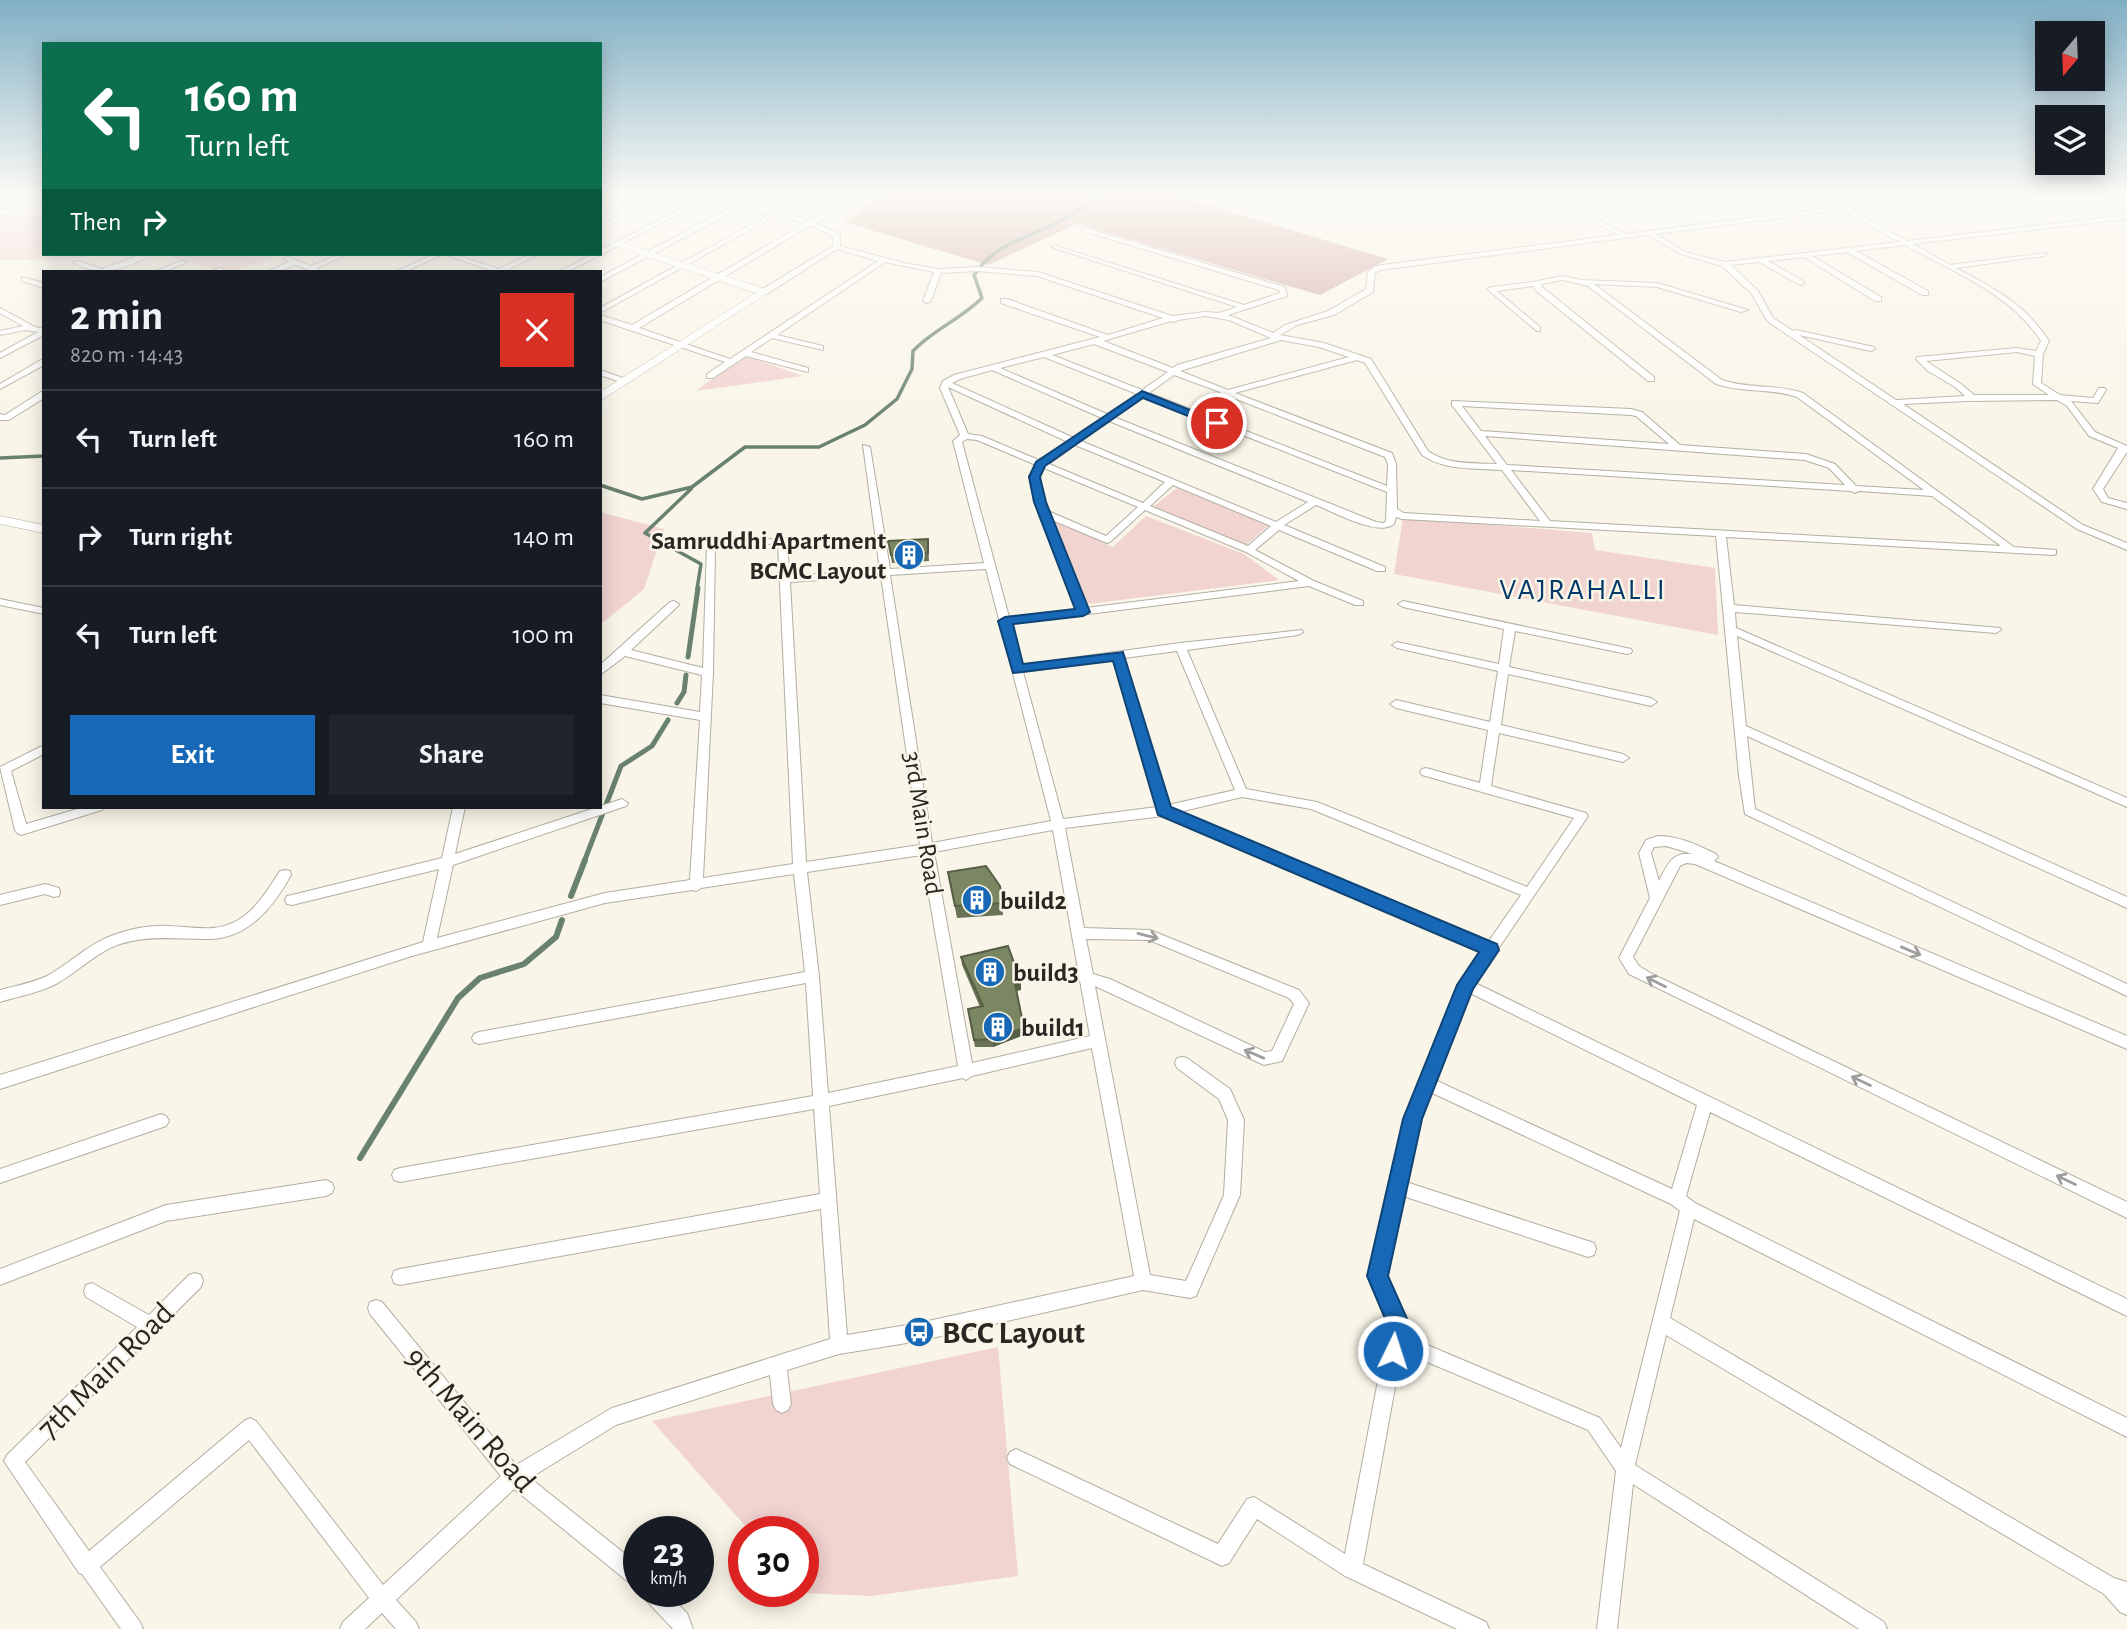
<!DOCTYPE html>
<html lang="en">
<head>
<meta charset="utf-8">
<style>
	:root { --surface:#171b24; --page:#20242c; --text:#f1f3f6; --muted:#9ea1a6; --line:#363941; --accent:#1768b6 }
	body { margin:0; font-family:"Alegreya Sans",sans-serif; background:var(--page); color:var(--text); height:100vh; display:flex; flex-direction:column; font-size:26px; white-space:nowrap }
	* { box-sizing:border-box; margin:0 }
	p { font-size:23px; color:var(--muted) }
	.icon { flex:none; width:38px; height:38px; fill:none; stroke:currentColor; stroke-width:2; stroke-linecap:round; stroke-linejoin:round }
	.map { position:relative; flex:1; overflow:hidden }
	.sheet { position:absolute; left:42px; top:270px; width:560px; height:539px; display:flex; flex-direction:column; background:var(--surface); border-radius:0px; box-shadow:0 4px 18px #0003 }
	.sheet>* { flex:none }
	.guide { position:absolute; left:42px; top:42px; width:560px; height:214px; border-radius:0px; box-shadow:0 4px 18px #0003; background:#0b6e4f; color:#fff; overflow:hidden }
	.needle { width:46px; rotate:199deg }
	.fabs { position:absolute; left:2035px; top:21px; display:grid; gap:14px }
	.fabs a { display:grid; place-items:center; width:70px; height:70px; border-radius:0px; background:var(--surface); box-shadow:0 4px 18px #0003; font-size:35px }
	.speed { position:absolute; left:623px; top:1516px; display:flex; gap:14px; font-size:35px; font-weight:700; text-align:center }
	.speed>* { display:grid; place-content:center; width:91px; height:91px; border-radius:50%; background:var(--surface); box-shadow:0 4px 18px #0003; line-height:1 }
	.speed small { font-size:18px; font-weight:400 }
	.speed .limit { border:10px solid #d22; background:#fff; color:#111 }
	.pin { position:absolute; display:grid; place-items:center; width:60px; height:60px; color:#fff; margin:-30px; border:4px solid #fff; border-radius:50%; box-shadow:0 2px 7px #0007 }
	.me { position:absolute; width:77px; margin:-38px; rotate:4deg; stroke-linejoin:round; filter:drop-shadow(0 0 5px #0008) }
	.turn { display:flex; align-items:center; gap:24px; height:147px; padding:0 28px; font-size:32px }
	.turn .icon { width:91px; height:91px; stroke-width:2.5 }
	.turn b { display:block; font-size:49px; line-height:60px }
	.then { display:flex; align-items:center; height:66px; padding:0 28px; background:#0003; gap:14px; font-size:26px }
	.round { display:grid; place-items:center; flex:none; width:74px; height:74px; border-radius:0px; background:var(--page) }
	.headline { display:flex; align-items:center; justify-content:space-between; height:119px; padding:0 28px }
	h1 { font-size:42px; font-weight:700; line-height:52px }
	.cta { display:flex; gap:14px; margin-top:auto; padding:14px 28px }
	.cta a { flex:1; height:80px; border-radius:0px; background:var(--accent); color:#fff; font-size:28px; font-weight:700; line-height:80px; text-align:center }
	.cta a+a { background:var(--page); color:var(--text) }
	ul { padding:0; list-style:none }
	li { display:flex; align-items:center; gap:21px; height:98px; padding:0 28px; border-top:2px solid var(--line) }
	li div { flex:1 }
	li b { display:block; font-size:26px }
	li em { font-style:normal }
	.map>svg:first-child { display:block }
	.green { fill:#f1d3d0 }
	.forest { fill:#d0a39f }
	.lines { fill:none; stroke-linecap:round; stroke-linejoin:round }
	.stream-far2 { stroke:#69816f; stroke-width:3.5 }
	.stream-far1 { stroke:#69816f; stroke-width:5 }
	.stream { stroke:#69816f; stroke-width:6 }
	.street-casing { stroke:#b3aea2; stroke-width:2 }
	.secondary-casing { stroke:#b3aea2; stroke-width:1 }
	.street { fill:#fff; fill-rule:evenodd }
	.secondary { fill:#fff; fill-rule:evenodd }
	.wall { fill:#6a7355 }
	.shaded-wall { fill:#565e45 }
	.building { fill:#7b8663; stroke:#565e45; stroke-width:2 }
	.oneway { stroke:#9f9e9c }
	.route { fill:#1768b6; stroke:#0f4476; stroke-width:2 }
	.labels { text-anchor:middle; stroke-width:5; stroke-linejoin:round; paint-order:stroke }
	.poi-label { font-size:26px; font-weight:bold; fill:#292723; stroke:#f9f5e8; text-anchor:start }
	.street-label { font-size:26px; fill:#292723; stroke:#f9f5e8 }
	.quarter-label { font-size:30px; letter-spacing:2px; fill:#04396a; stroke:#f9f5e8 }
	.near-poi-label { font-size:32px; font-weight:bold; fill:#292723; stroke:#f9f5e8; text-anchor:start }
	.near-street-label { font-size:32px; fill:#292723; stroke:#f9f5e8 }
</style>
</head>
<body>
<div class="map">
<svg width="2127" height="1629" viewBox="0 0 2127 1629">
	<rect width="100%" height="100%" fill="#f9f5e8"/>
	<path class="green" d="M0 215H44V254H93L70 260H0Z
		M161 254H284L236 271H219Z
		M746 356 803 376 695 391Z
		M1177 488 1269 525 1245 546 1153 507Z
		M600 512 664 529 644 589 600 625Z
		M1146 516 1244 554 1279 580 1088 604 1053 519 1113 547Z
		M1403 518 1592 533 1595 550 1715 568 1718 635 1394 574Z
		M998 1347 1018 1576 871 1596 805 1593 803 1531H750L652 1421Z"/>
	<path class="forest" d="M881 197H1181L1388 259 1320 295 1077 224 988 265 844 222Z"/>
	<g class="lines">
		<path class="stream-far2" d="M0 458 44 456
			M600 485 642 499 692 487 745 447H819L865 425 897 399 912 369 913 351C934 329 961 319 982 298L974 275C994 245 1026 238 1056 223 1071 216 1085 206 1099 197
			M691 489 645 533 701 564 697 589"/>
		<path class="stream-far1" d="M688 657 698 588
			M677 703 684 692 686 675
			M584 862 621 766 652 746 668 720"/>
		<path class="stream" d="M571 896 585 860
			M360 1158 458 998 480 978 524 964 556 937 562 920"/>
		<g class="street-casing">
			<path id="street" d="M644 197H652L600 224V219Z
				M704 197H712L569 271H560L594 254H600V250Z
				M714 197H725L775 211 800 197H808L782 213 810 220 849 197H857L816 223 840 235V246L904 263 938 269 978 267 1038 272 1172 316 1205 312 1219 313 1237 307 1051 247 1056 246 1244 305 1280 293 1279 290 1083 231 1082 230 1085 228 1285 287 1287 296 1228 315 1273 333 1285 325 1328 311 1366 289 1368 272 1375 266 1617 235 1550 197H1558L1572 205 1627 197H1657L1578 208 1625 234 1837 207 1820 197H1828L1844 206 1915 197H1934L1850 209 1907 241 2127 215V219L1913 244 1950 265 2046 253 2047 254 2044 256 1956 268C1995 289 2024 303 2049 341L2043 354 2041 383 2060 395 2093 398 2099 388H2105L2106 390 2098 403 2071 401 2095 432 2127 446V452L2103 489 2108 498 2127 503V509L2102 502 2093 489 2118 448 2089 436 2067 406 2057 400 1967 401 1903 404 2083 525 2127 543V550L2077 529 1767 321 1752 294 1722 266 1681 254 1648 235 1380 270 1375 273 1373 292 1334 315 1297 325 1280 335 1324 343 1371 359 1428 451C1448 465 1473 463 1497 464L1452 405V401L1631 409 1642 412 1680 445 1806 454 1835 464 1856 486 1924 490 1797 397C1771 388 1743 393 1716 384L1588 286 1563 280 1541 284 1542 287 1654 377V381H1648L1535 290 1534 286 1497 291 1540 327V331H1537L1487 289 1491 287 1533 282 1563 276 1581 280 1657 283 1748 310 1741 312 1657 287 1594 284 1722 380C1748 389 1776 384 1803 393L2014 547 2056 550V554L2053 555 1726 537 1734 605 2000 628 2001 630 1996 633 1735 612 1736 628 2127 798V807L1737 636 1746 726 2127 897V908L1747 736 1755 809 2127 984V996L1745 814 1739 776 1716 536 1402 519 1396 517 1394 524C1378 537 1334 512 1316 505L1284 525 1385 567V571H1377L1279 530 1255 550 1314 581 1363 601V605H1355L1309 586 1010 624 1021 665 1180 643 1302 630 1303 632 1298 635 1187 650 1246 789 1317 802 1527 887 1574 818 1422 775 1420 772 1422 769 1426 768 1480 783 1488 730 1396 708 1390 704 1396 700 1490 722 1498 671 1397 648 1392 645 1397 642 1499 664 1504 629 1403 607 1398 604 1403 601 1631 649 1632 651 1631 653 1627 654 1515 631 1509 667 1651 698 1657 702 1651 706 1508 674 1501 725 1623 754 1629 758 1623 762 1499 733 1491 786 1586 813 1588 816 1475 983 2127 1299V1316L1710 1112 1686 1196 1695 1203 2127 1418V1437L1694 1219 1670 1318 2114 1578 2127 1582V1615L2120 1612 2104 1594 1666 1335 1635 1465 1884 1622 1887 1629H1859L1633 1484 1617 1629H1597L1616 1471 1588 1430 1413 1356 1403 1343 1363 1564 1486 1622 1489 1629H1457L1345 1576 1257 1519 1229 1563 1222 1566 1010 1464 1007 1458 1010 1452 1016 1449 1218 1544 1247 1499 1254 1497 1345 1554 1389 1323 1370 1276 1389 1186 1404 1119 1459 985 1482 951 1163 816 1065 828 1084 928 1150 930 1299 990 1309 1003 1282 1061 1264 1065 1095 986 1150 1275 1186 1281 1224 1195 1228 1120 1219 1099 1177 1068 1175 1063 1177 1058 1182 1057 1187 1058 1230 1089 1244 1120 1240 1195 1196 1296 1190 1298 1143 1290 919 1341 839 1354 787 1370 791 1404 788 1410 782 1413 776 1410 773 1404 770 1375 616 1425 530 1478 639 1565V1588L632 1585 514 1489 396 1600 416 1622 419 1629H396L382 1613 365 1629H340L343 1622 369 1598 249 1440 100 1567 140 1622 143 1629H121L82 1574 79 1573 4 1461 7 1455 137 1327 86 1297 84 1291 86 1285 92 1283 149 1315 189 1275 195 1273 201 1275 203 1281 201 1287 25 1462 89 1551 244 1421 250 1418 256 1421 383 1585 501 1476 370 1314 368 1308 370 1302 376 1300 382 1302 516 1465 612 1408 830 1339 821 1209 400 1285 394 1283 392 1277 394 1271 400 1269 820 1194 814 1109 400 1182 394 1180 392 1175 394 1170 400 1168 813 1096 806 983 479 1044 474 1042 472 1038 474 1034 479 1032 805 972 794 874 701 888 696 891 692 890 605 903 412 956 0 1089V1075L423 942 439 869 292 905 287 904 285 900 287 896 292 895 442 858 453 807H465L455 854 622 799 628 803 626 806 453 865 437 938 605 893 690 880 700 720 600 703V695L700 712 702 675 625 656 600 675V665L670 602 674 601 679 604 678 606 631 650 703 668 707 544 786 538 790 576 880 570 863 445 870 447 890 569 984 563 953 441 960 435 940 388 943 381 954 375 1100 337 1001 303V299H1007L1108 335 1163 318 1037 276 978 271 941 273 931 301 927 303 923 301 934 272 885 262 777 335 823 346V350L772 338 751 352 808 368V372L746 356 713 378H707V374L725 362 600 320V315L632 325 805 223 777 215 600 313V308L770 214 744 206 600 282V277L737 204ZM1842 210 1899 242 1725 262 1685 252 1656 234ZM811 225 834 237 833 246 761 290V294H767L837 249 878 261 730 359 639 328ZM1905 245C1953 272 2010 293 2041 341L2036 351 2017 348 1917 357 1916 359 1928 371 1955 387 1965 396 1896 400 1799 335 1871 351 1875 349 1874 347 1796 330 1793 331 1773 318 1758 291 1731 265 1759 262 1800 285 1804 283 1803 281 1768 261 1804 257 1875 301H1881V297L1812 256 1847 252 1922 295H1928V291L1856 251ZM1205 316 1229 320 1271 338 1177 365 1173 368 1103 341 1171 321 1175 322 1178 320ZM1281 340 1319 347 1349 357 1228 390 1180 371ZM1094 344 1168 372 1142 390 1052 355ZM2017 352 2035 356 2033 384 2049 395H1974L1961 384 1926 361ZM1044 357 1137 394 1107 414 1000 368ZM1357 360 1365 363 1422 455C1445 471 1474 468 1502 470L1540 521 1404 513 1397 509 1396 464 1392 453 1235 393ZM992 370 1102 418 1074 438 952 383 960 379ZM1174 375 1220 392 1221 395H1226L1385 457 1388 464 1387 486 1149 393ZM948 387 1068 442 1041 461 982 436 968 434ZM1144 396 1387 492 1386 521 1384 523 1376 522 1114 417ZM1462 406 1631 415 1636 416 1669 444 1481 431ZM1109 421 1308 502 1276 522 1081 441ZM1485 436 1805 460 1829 468 1845 485 1507 465ZM967 439 977 440 1036 465 1029 476 1035 502 1077 609 1009 617 962 442ZM1075 445 1165 482 1143 503 1049 464ZM1044 468 1138 507 1106 536 1048 511 1039 476ZM1511 470 1851 491 1855 493 1859 491 1932 496 2001 546 1550 521ZM1173 485 1271 526 1248 546 1150 506ZM1145 510 1246 552 1299 581 1086 608 1052 520 1107 543 1110 542ZM778 543 793 864 703 878 713 673 715 549ZM986 569 1051 821 932 843 890 575ZM881 576 920 845 806 862 790 582ZM1177 651 1235 790 1168 805 1124 658ZM1114 660 1157 807 1063 819 1023 672ZM1242 797 1311 809 1521 895 1488 942 1179 812ZM1053 830 1090 1036 972 1063 934 852ZM922 855 958 1066 828 1093 819 976 807 872ZM1086 939 1149 940 1289 998 1294 1004 1272 1051 1265 1052 1110 979 1093 974ZM1470 993 1697 1105 1672 1189 1435 1080ZM1092 1048 1134 1276 919 1323 847 1335 829 1106 963 1078 966 1080 972 1076ZM1430 1092 1671 1204 1680 1211 1621 1448 1600 1418 1425 1344 1404 1317 1386 1276 1403 1196 1588 1257 1594 1255 1596 1249 1594 1243 1588 1241 1406 1182 1420 1119Z
				M44 200V204L0 215V211Z
				M143 254H152C128 269 98 278 72 262L78 261 102 269Z
				M340 254H348L317 268 321 271H312L296 265 279 271H269L289 262 284 259 288 257 311 266Z
				M435 254H443L406 271H397Z
				M444 254H453L499 269 531 254H539L505 271H492Z
				M181 261 187 262 166 271H156Z
				M219 268H222V271H212Z
				M22 277 44 283V288L22 281Z
				M0 308 35 327 44 329V335L0 358V353L38 332 25 330 0 335V331L23 326 0 313Z
				M41 360H44V365L0 389V384Z
				M600 370 626 379 627 381 623 383 600 375Z
				M41 392H44V398L9 420H0V414L5 415Z
				M0 599 44 608V614L0 605Z
				M44 745V754L11 771 26 824 84 807H104L102 810 21 835 17 833 15 830 0 767Z
				M1658 836C1679 836 1698 845 1716 854L1718 857 1714 861 2127 1036V1049L1695 864 1686 863 1680 866 1633 957 1639 966 1652 974 2127 1202V1218L1629 974 1619 958 1650 898 1639 853 1646 840ZM1666 846 1693 854C1671 852 1668 864 1659 881L1651 853 1654 847Z
				M285 870 290 871 291 875C273 908 247 940 206 939 176 939 150 935 120 944 96 952 78 972 56 984 39 993 19 996 0 1002V990C15 986 32 983 47 976 69 964 87 945 111 936 129 929 150 925 169 926 193 927 217 933 238 920 257 909 268 889 280 871Z
				M45 884 59 888 60 892 59 896 54 897 45 894 0 905V895Z
				M161 1114 166 1116 169 1121 166 1126 0 1183V1169Z
				M326 1180 332 1183 334 1188 332 1193 326 1196 166 1221 0 1285V1269L166 1205Z
				M641 1591H665L687 1613 693 1629H673L644 1598Z"/>
		</g>
		<g class="secondary-casing">
			<path id="secondary" d="M600 235 768 290 769 292 600 401V392L756 293 600 241Z
				M0 516 44 525V533L0 524Z"/>
		</g>
		<use href="#street" class="street"/>
		<use href="#secondary" class="secondary"/>
	</g>
	<path class="wall" d="M928 539 929 561 892 563 888 541Z
		M948 872 1002 903 1003 915 957 918Z
		M961 957 1021 990 1016 991 1024 1028V1035L993 1047H975L968 1009 980 1007 962 965Z"/>
	<path class="shaded-wall" d="M1021 982V990L1015 991V984Z
		M1024 1028V1035L993 1047V1039Z"/>
	<path class="building" d="M928 539V553L891 555 888 541Z
		M986 866 1000 886 1002 903 955 906 948 872Z
		M1008 946 1021 982 1015 984 1024 1028 993 1039 974 1040 968 1009 983 1006 961 957Z"/>
	<defs><path id="oneway-shaft" d="M-6 0H5M1.5-3L5.5 0L1.5 3" fill="none" stroke-width="1.6" stroke-linecap="round" stroke-linejoin="round" transform="scale(1.75)"/></defs>
	<g class="oneway">
		<use href="#oneway-shaft" transform="translate(1148 936) rotate(14)"/>
		<use href="#oneway-shaft" transform="translate(1911 951) rotate(23)"/>
		<use href="#oneway-shaft" transform="translate(1656 982) rotate(-153)"/>
		<use href="#oneway-shaft" transform="translate(1254 1054) rotate(-157)"/>
		<use href="#oneway-shaft" transform="translate(1861 1081) rotate(-154)"/>
		<use href="#oneway-shaft" transform="translate(2066 1180) rotate(-154)"/>
	</g>
	<linearGradient id="sky" x2="0" y2="1"><stop stop-color="#80afc4"/><stop offset="0.46" stop-color="#fcfaf5"/><stop offset="1" stop-color="#fcfaf5" stop-opacity="0"/></linearGradient>
	<rect width="2127" height="425" fill="url(#sky)"/>
	<path class="route" d="M1142 391 1223 423 1213 426 1143 398 1045 466 1040 477 1046 502 1090 612 1083 616 1013 624 1023 664 1123 652 1171 807 1497 944 1499 950 1473 989 1422 1119 1388 1276 1409 1323 1401 1359 1393 1362 1385 1359 1381 1351 1387 1323 1367 1276 1403 1119 1457 985 1479 952 1158 815 1113 661 1013 673 998 621 1005 617 1075 609 1034 502 1029 477 1036 462Z"/>
	<defs>
		<g id="building-disc" transform="scale(1.575)"><circle r="9.5" fill="#1768b6" stroke="#f9f5e8"/><path d="M-4-6H4V6H1V3H-1V6H-4ZM-2.5-4.3h1.7v1.8h-1.7ZM.8-4.3h1.7v1.8H.8ZM-2.5-1h1.7V.8h-1.7ZM.8-1h1.7V.8H.8Z" fill="#fff"/></g>
		<g id="bus-disc" transform="scale(1.575)"><circle r="9.5" fill="#1768b6" stroke="#f9f5e8"/><path d="M-5-6H5V4H4V6H2V4H-2V6H-4V4H-5ZM-3.5-4V0h7V-4ZM-3.5 1.2v1.5H-2V1.2ZM2 1.2v1.5H3.5V1.2Z" fill="#fff"/></g>
	</defs>
	<g fill-rule="evenodd">
		<use href="#building-disc" x="909" y="555"/>
		<use href="#building-disc" x="977" y="900"/>
		<use href="#building-disc" x="990" y="972"/>
		<use href="#building-disc" x="998" y="1027"/>
		<use href="#bus-disc" x="919" y="1332"/>
	</g>
	<g class="labels">
		<g class="poi-label">
			<text x="886" y="549" text-anchor="end">Samruddhi Apartment<tspan x="886" dy="30">BCMC Layout</tspan></text>
			<text x="1000" y="909">build2</text>
			<text x="1013" y="981">build3</text>
			<text x="1021" y="1036">build1</text>
		</g>
		<g class="street-label">
			<text transform="translate(924 823) rotate(81)" y="9">3rd Main Road</text>
		</g>
		<g class="quarter-label">
			<text x="1583" y="599">VAJRAHALLI</text>
		</g>
		<g class="near-poi-label">
			<text x="942" y="1343">BCC Layout</text>
		</g>
		<g class="near-street-label">
			<text transform="translate(105 1370) rotate(-45)" y="11">7th Main Road</text>
			<text transform="translate(471 1419) rotate(49)" y="11">9th Main Road</text>
		</g>
	</g>
</svg>
<div class="fabs">
<a><svg class="needle" viewBox="-14 -14 28 28"><path d="M0-13l5 13h-10z" fill="#e53935"/><path d="M0 13l5-13h-10z" fill="#9ea1a6"/></svg></a>
<a><svg class="icon" aria-label="layers" viewBox="0 0 24 24"><path d="M12 4l9 5-9 5-9-5zM3 14l9 5 9-5"/></svg></a>
</div>
<div class="speed"><div>23<small>km/h</small></div><div class="limit">30</div></div>
<div class="pin" style="left:1217px;top:423px;background:#d93025"><svg class="icon" aria-label="arrive" viewBox="0 0 24 24"><path d="M6 21V4h12l-3 4 3 4H6"/></svg></div>
<svg class="me" style="left:1393px;top:1351px" viewBox="-20 -20 40 40"><circle r="17" fill="#1768b6" stroke="#fff" stroke-width="3"/><path d="M0-11L8 9 0 5-8 9z" fill="#fff"/></svg>
<div class="guide">
<div class="turn"><svg class="icon" aria-label="left" viewBox="0 0 24 24"><path d="M17 20v-9H6M10 6l-5 5 5 5"/></svg><div><b>160 m</b>Turn left</div></div>
<div class="then">Then<svg class="icon" aria-label="right" viewBox="0 0 24 24"><path d="M7 20v-9h11M14 6l5 5-5 5"/></svg></div>
</div>
<section class="sheet">
<div class="headline"><div><h1>2 min</h1><p>820 m · 14:43</p></div><a class="round" style="background:#d93025;color:#fff"><svg class="icon" aria-label="close" viewBox="0 0 24 24"><path d="M6 6l12 12M18 6L6 18"/></svg></a></div>
<ul>
<li><svg class="icon" aria-label="left" viewBox="0 0 24 24"><path d="M17 20v-9H6M10 6l-5 5 5 5"/></svg><div><b>Turn left</b></div><em>160 m</em></li>
<li><svg class="icon" aria-label="right" viewBox="0 0 24 24"><path d="M7 20v-9h11M14 6l5 5-5 5"/></svg><div><b>Turn right</b></div><em>140 m</em></li>
<li><svg class="icon" aria-label="left" viewBox="0 0 24 24"><path d="M17 20v-9H6M10 6l-5 5 5 5"/></svg><div><b>Turn left</b></div><em>100 m</em></li>
</ul>
<div class="cta"><a>Exit</a><a>Share</a></div>
</section>
</div>
</body>
</html>
